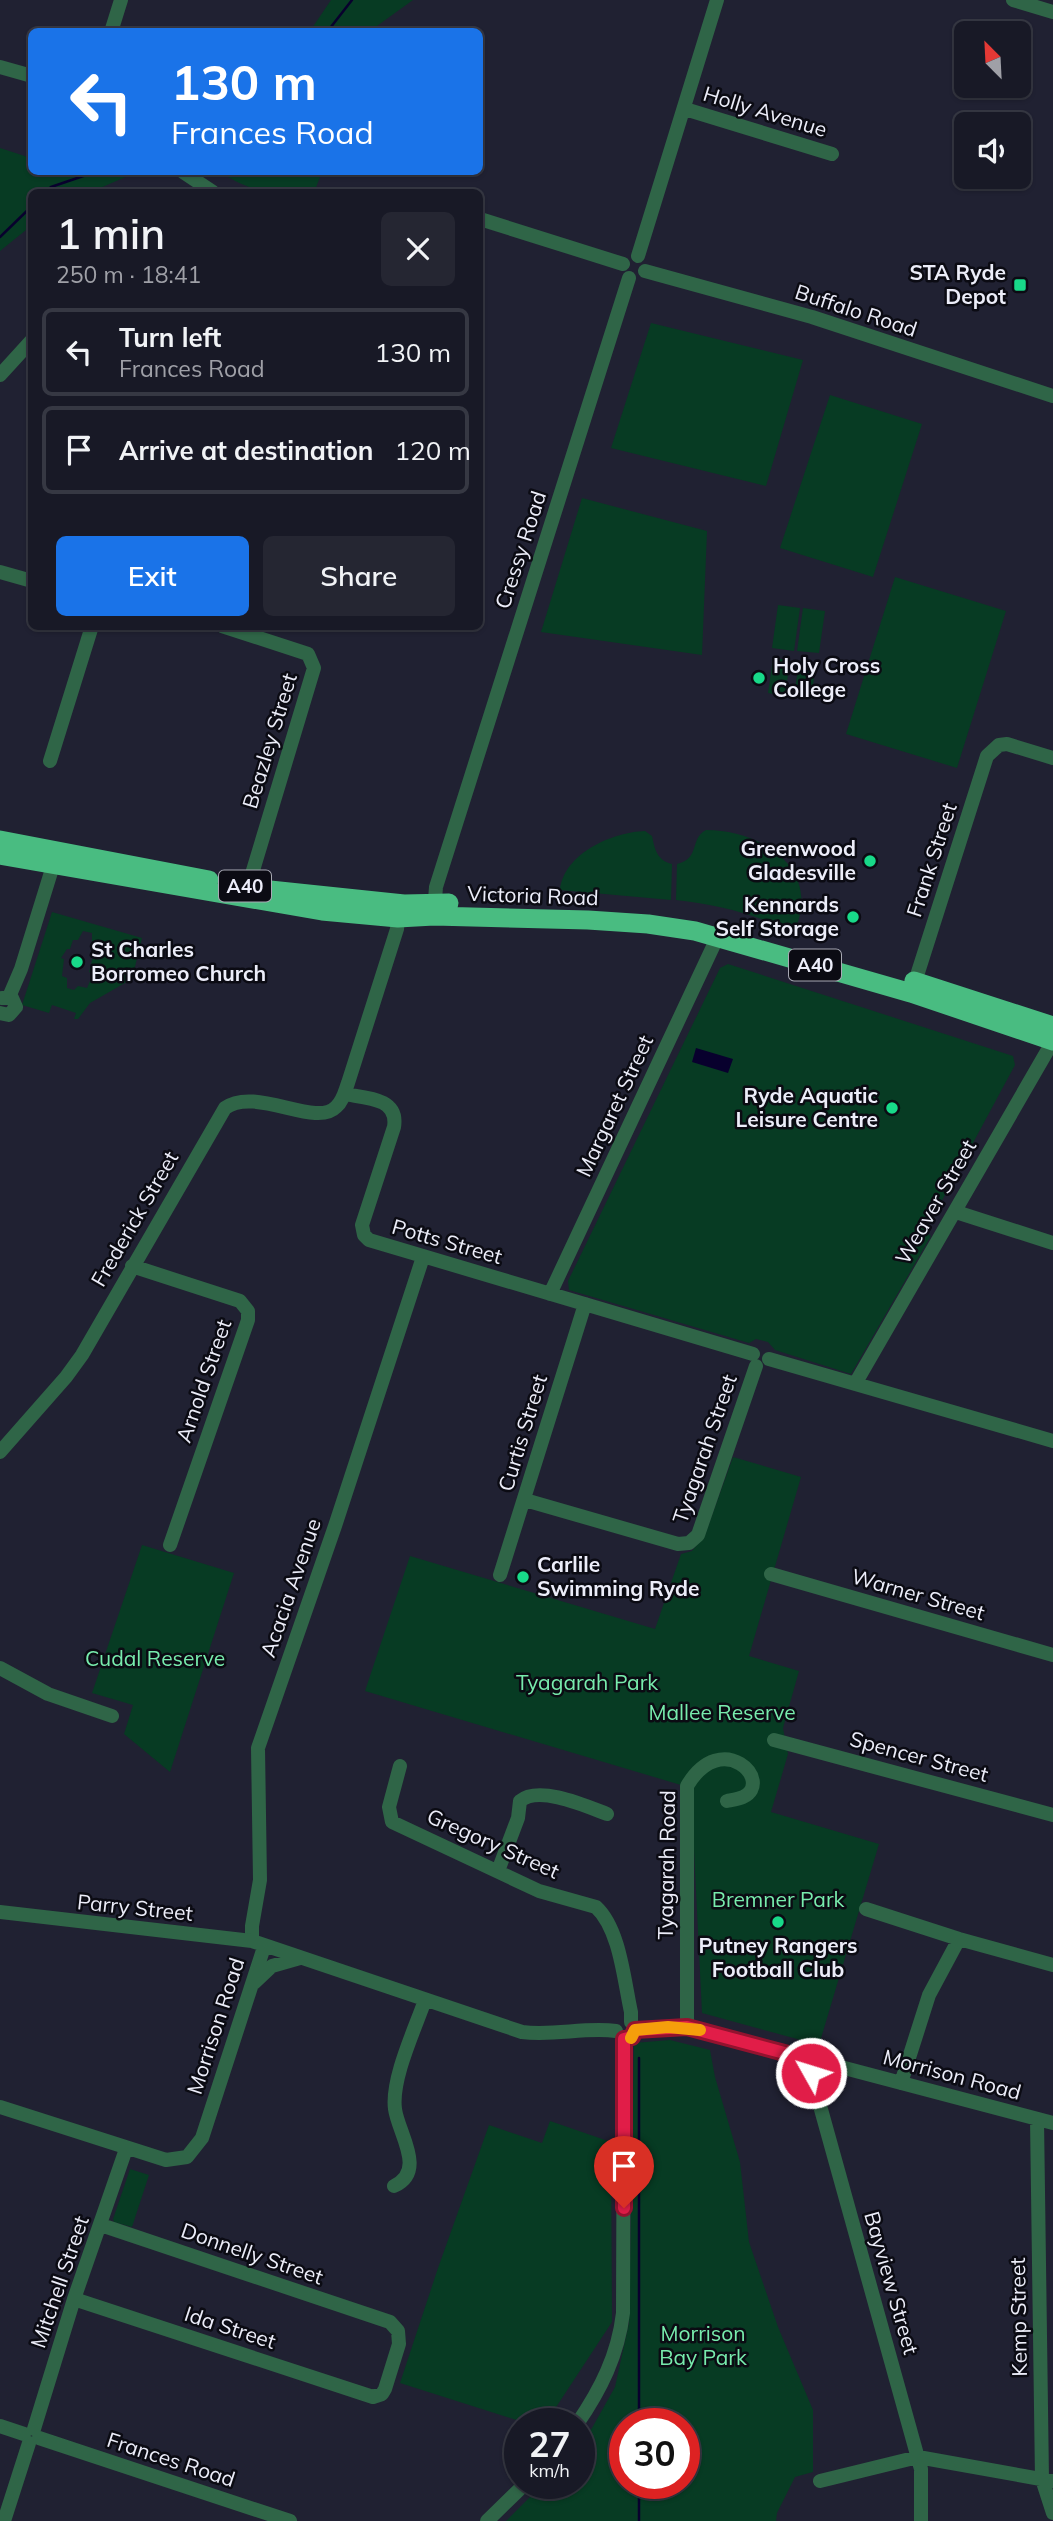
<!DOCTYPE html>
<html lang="en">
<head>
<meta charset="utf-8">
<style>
	:root { --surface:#181926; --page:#252632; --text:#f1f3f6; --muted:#9fa0a7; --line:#363843; --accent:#1a73e8 }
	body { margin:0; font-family:Mulish,sans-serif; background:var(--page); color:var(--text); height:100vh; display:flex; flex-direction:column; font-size:26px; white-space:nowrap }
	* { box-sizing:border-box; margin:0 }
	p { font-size:23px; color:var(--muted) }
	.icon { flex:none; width:38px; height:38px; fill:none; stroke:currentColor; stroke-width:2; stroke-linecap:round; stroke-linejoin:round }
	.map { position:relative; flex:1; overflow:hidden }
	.panel { position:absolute; left:28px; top:189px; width:455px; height:441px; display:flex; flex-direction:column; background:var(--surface); border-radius:10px; box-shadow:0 2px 5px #0004,0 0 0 2px var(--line) }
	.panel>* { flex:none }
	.banner { position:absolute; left:28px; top:28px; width:455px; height:147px; border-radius:10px; box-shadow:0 2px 5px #0004,0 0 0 2px var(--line); background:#1a73e8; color:#fff; overflow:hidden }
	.needle { width:46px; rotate:336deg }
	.tools { position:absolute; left:954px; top:21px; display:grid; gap:14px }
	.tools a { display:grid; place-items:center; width:77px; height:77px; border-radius:10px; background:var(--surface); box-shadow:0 2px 5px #0004,0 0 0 2px var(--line); font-size:35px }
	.speed { position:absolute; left:504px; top:2408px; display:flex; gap:14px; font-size:35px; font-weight:700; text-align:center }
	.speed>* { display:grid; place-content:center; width:91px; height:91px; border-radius:50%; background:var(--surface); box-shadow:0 2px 5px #0004,0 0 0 2px var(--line); line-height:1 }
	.speed small { font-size:18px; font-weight:400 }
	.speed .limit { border:10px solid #d22; background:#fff; color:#111 }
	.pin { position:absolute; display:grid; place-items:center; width:60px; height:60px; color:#fff; margin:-72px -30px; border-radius:50% 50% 50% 0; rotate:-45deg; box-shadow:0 0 7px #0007 }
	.pin .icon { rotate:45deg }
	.me { position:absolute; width:77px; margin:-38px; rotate:309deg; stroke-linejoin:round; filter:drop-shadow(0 0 5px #0008) }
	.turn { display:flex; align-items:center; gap:24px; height:147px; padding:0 28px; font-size:32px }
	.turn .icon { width:91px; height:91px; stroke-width:2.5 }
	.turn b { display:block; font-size:49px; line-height:60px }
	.round { display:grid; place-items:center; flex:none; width:74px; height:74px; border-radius:10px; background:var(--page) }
	.summary { display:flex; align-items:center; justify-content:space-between; height:119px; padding:0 28px }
	h1 { font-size:42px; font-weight:600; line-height:52px }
	.action { display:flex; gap:14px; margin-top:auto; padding:14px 28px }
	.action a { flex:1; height:80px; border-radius:10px; background:var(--accent); color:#fff; font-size:28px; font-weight:600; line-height:80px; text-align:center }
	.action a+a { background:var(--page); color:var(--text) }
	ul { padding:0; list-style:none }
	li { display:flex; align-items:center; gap:21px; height:88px; margin:0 14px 10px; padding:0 14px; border:4px solid var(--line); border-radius:10px }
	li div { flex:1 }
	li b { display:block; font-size:26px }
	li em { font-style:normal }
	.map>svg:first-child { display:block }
	.green { fill:#073b23; fill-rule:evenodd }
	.water { fill:#08002d }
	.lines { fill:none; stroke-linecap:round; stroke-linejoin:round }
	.stream { stroke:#08002d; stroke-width:2.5 }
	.minor { stroke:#2f6547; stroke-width:14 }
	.highway { stroke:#49bc81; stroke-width:19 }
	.route-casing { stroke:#92132f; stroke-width:18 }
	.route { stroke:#e11d48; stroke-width:12 }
	.slow { stroke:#f59e0b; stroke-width:12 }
	.poi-dot { fill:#18d989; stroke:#0b0b13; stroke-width:2.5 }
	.labels { text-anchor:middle; stroke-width:5; stroke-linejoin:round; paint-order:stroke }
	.shield { fill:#0b0b13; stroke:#a8a9b4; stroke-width:2 }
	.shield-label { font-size:19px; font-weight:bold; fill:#ecedf9 }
	.street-label { font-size:21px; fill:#ecedf9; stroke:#0b0b13 }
	.poi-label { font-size:21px; font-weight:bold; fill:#ecedf9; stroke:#0b0b13; text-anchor:end }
	.park-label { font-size:21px; fill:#78ecad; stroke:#0b0b13 }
</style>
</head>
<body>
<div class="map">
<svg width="1053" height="2521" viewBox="0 0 1053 2521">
	<rect width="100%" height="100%" fill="#202132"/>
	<path class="green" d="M331 0H413L370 31H310Z
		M0 148 31 158 32 172H137L91 192H32L31 226 0 251Z
		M220 172H322L315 190 308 192C269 192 254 194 220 172Z
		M651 323 803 360 766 486 611 448Z
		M830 395 922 424 873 577 780 548Z
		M582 498 707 531 702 655 541 632Z
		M895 577 1006 611 957 768 846 734Z
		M778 605 800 608 794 651 772 648Z
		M803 608 825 611 819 653 797 651Z
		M773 658 790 660 785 696 768 693Z
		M799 661 816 664 811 699 794 697Z
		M706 830C762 830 823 869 794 932 753 914 720 905 676 900L677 864C701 858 689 839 706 830Z
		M645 831 652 836C655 850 657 860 672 864L671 900 560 890C564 853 613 832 645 831Z
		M52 912 142 938 132 979 90 1003 78 1019H74L76 1013 52 1005 49 1013 22 1005ZM83 931 92 933V944L96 945 89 972 93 974 87 988 78 986 74 990 67 988V978L62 976 64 959 61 958 67 949H70L73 940H78Z
		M728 964 1013 1056 1015 1065 925 1232 931 1236 851 1374 775 1350 768 1342 756 1339 749 1343 569 1290 568 1281 720 968Z
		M733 1457 801 1477 749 1656 799 1671 783 1728 788 1754 771 1812 879 1844 819 2045 702 2013 691 1788 365 1691 410 1556 655 1629 681 1554 692 1551 705 1535Z
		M142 1545 234 1573 170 1772 124 1734 133 1705 92 1693Z
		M670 2040 710 2050 715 2077 740 2162 749 2242 778 2327 813 2410V2472L795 2477 777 2513 776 2521H506L544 2483H579V2444L592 2428 615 2387 629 2323 634 2043ZM625 2424H684V2483H625Z
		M550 2121 611 2142 612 2322 545 2424H529L400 2383 438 2268 489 2125 542 2143Z
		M130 2169 149 2175 132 2227 114 2222 113 2219Z"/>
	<path class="water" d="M696 1048 733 1059 728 1073 692 1062Z"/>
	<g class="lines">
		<path class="stream" d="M327 32 352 0
			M45 192 51 187 95 172
			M0 237 32 206
			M639 2058V2424
			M639 2483V2521"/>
		<path class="minor" d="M1013 0 1053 12
			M111 32 121 0
			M0 67 32 76
			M685 109 832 154
			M183 172 213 192
			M480 219 623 264
			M638 256 717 0
			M645 271 812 317 1053 396
			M0 375 32 340
			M0 572 32 581
			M222 626 308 654 314 668 248 887
			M50 761 92 626
			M434 912 436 887 629 278
			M913 988 987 756 999 745 1007 744 1053 758
			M9 997 21 969 56 856
			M0 1013 9 1015 16 1007 12 998H2
			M344 1094C364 1098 399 1097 394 1127L362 1225 364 1235 369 1240 753 1354
			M956 1212 1053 1243
			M132 1266 240 1301 248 1311V1320L170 1545
			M550 1294 718 936
			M769 1359 1053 1441
			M855 1384 1053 1041
			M0 1452 66 1377 82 1355 225 1108C255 1086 316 1128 336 1107 343 1101 345 1091 348 1083L397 929 398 918
			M525 1500 678 1544 689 1543 698 1535 756 1366
			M771 1574 1053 1655
			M500 1575 585 1304
			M0 1668 48 1694 112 1716
			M774 1740 1053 1815
			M400 1766 389 1807 392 1822 539 1891 596 1907C620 1929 624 1981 631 2012V2022
			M498 1871 518 1818 520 1801C539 1785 586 1806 607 1814
			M866 1909 959 1939 1053 1965
			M0 1912 252 1941 522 2032C554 2036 585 2027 616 2031
			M252 1941V1926L260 1880 258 1748 335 1526 423 1257
			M254 1983 272 1966 300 1958
			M687 2027V1786C722 1727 775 1782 743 1797 739 1799 732 1800 727 1801
			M635 2030 668 2027 693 2028 1053 2123
			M807 2059 921 2469V2521
			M901 2083 929 1995 959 1939
			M0 2107 166 2160 187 2157 202 2138 264 1947
			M1037 2119 1042 2479 1053 2513
			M394 2186C427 2171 398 2133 395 2109 391 2079 415 2029 425 2000
			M74 2299 373 2397 382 2394 385 2389 399 2344 398 2331 390 2322 101 2225
			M577 2424C601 2389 618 2355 623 2313L624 2039
			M0 2426 24 2434
			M34 2429 74 2299 126 2149
			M39 2438 290 2521
			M820 2481 918 2457 1052 2481
			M4 2521 29 2443
			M487 2521 526 2483"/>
		<path class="highway" d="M0 840 209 880
			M0 855 322 911 398 918 434 916 588 920 648 924 695 931 911 993 1053 1041
			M270 890 404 904 449 903
			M914 981 1053 1026"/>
	</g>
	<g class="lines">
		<g class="route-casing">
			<path id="route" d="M624 2208V2039L632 2037 635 2030 687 2027 807 2059 811 2073"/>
		</g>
		<use href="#route" class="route"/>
		<path class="slow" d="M631 2038 635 2030 668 2027 700 2030"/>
	</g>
	<g class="poi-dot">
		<rect x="1013" y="278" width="14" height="14" rx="3.5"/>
		<circle cx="759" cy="678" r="7"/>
		<circle cx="870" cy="861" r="7"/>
		<circle cx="853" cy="917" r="7"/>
		<circle cx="77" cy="962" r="7"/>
		<circle cx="892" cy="1108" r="7"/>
		<circle cx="523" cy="1577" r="7"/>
		<circle cx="778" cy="1922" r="7"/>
	</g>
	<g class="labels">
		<g class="shield">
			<rect x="219" y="870.5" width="52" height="31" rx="5"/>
			<rect x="789" y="949.5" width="52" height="31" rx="5"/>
		</g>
		<g class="shield-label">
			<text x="245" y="893">A40</text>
			<text x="815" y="972">A40</text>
		</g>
		<g class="street-label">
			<text transform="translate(765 112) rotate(17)" y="7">Holly Avenue</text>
			<text transform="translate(856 311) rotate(18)" y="7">Buffalo Road</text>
			<text transform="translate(521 550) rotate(-72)" y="7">Cressy Road</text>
			<text transform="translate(270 741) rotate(-73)" y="7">Beazley Street</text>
			<text transform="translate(932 860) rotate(-72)" y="7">Frank Street</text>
			<text transform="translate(533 896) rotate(2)" y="7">Victoria Road</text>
			<text transform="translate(615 1106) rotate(-65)" y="7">Margaret Street</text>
			<text transform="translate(936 1202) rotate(-60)" y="7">Weaver Street</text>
			<text transform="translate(135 1219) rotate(-60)" y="7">Frederick Street</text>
			<text transform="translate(447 1242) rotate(16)" y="7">Potts Street</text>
			<text transform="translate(204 1381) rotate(-71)" y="7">Arnold Street</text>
			<text transform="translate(523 1433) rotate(-73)" y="7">Curtis Street</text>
			<text transform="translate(705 1449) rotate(-71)" y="7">Tyagarah Street</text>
			<text transform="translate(291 1588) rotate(-71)" y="7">Acacia Avenue</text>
			<text transform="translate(918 1595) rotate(16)" y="7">Warner Street</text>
			<text transform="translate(919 1757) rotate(15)" y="7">Spencer Street</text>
			<text transform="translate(493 1844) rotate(24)" y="7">Gregory Street</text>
			<text transform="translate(667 1865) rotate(-89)" y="7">Tyagarah Road</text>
			<text transform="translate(135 1908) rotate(6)" y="7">Parry Street</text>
			<text transform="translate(216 2026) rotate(-72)" y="7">Morrison Road</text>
			<text transform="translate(952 2075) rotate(15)" y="7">Morrison Road</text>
			<text transform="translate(252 2254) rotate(19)" y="7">Donnelly Street</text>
			<text transform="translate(60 2282) rotate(-71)" y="7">Mitchell Street</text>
			<text transform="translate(891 2283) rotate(74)" y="7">Bayview Street</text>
			<text transform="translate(1019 2317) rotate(-91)" y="7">Kemp Street</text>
			<text transform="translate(230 2328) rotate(18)" y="7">Ida Street</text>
			<text transform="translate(171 2460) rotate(18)" y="7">Frances Road</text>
		</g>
		<g class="poi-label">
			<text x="1006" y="280">STA Ryde<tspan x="1006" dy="24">Depot</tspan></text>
			<text x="773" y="673" text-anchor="start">Holy Cross<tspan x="773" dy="24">College</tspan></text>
			<text x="856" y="856">Greenwood<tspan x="856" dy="24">Gladesville</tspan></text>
			<text x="839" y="912">Kennards<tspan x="839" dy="24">Self Storage</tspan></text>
			<text x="91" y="957" text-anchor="start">St Charles<tspan x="91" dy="24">Borromeo Church</tspan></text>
			<text x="878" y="1103">Ryde Aquatic<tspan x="878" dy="24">Leisure Centre</tspan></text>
			<text x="537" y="1572" text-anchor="start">Carlile<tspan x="537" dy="24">Swimming Ryde</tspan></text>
			<text x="778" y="1953" text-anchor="middle">Putney Rangers<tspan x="778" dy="24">Football Club</tspan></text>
		</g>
		<g class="park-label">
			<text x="155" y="1666">Cudal Reserve</text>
			<text x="587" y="1690">Tyagarah Park</text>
			<text x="722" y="1720">Mallee Reserve</text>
			<text x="778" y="1907">Bremner Park</text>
			<text x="703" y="2341">Morrison<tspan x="703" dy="24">Bay Park</tspan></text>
		</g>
	</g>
</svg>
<div class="tools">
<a><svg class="needle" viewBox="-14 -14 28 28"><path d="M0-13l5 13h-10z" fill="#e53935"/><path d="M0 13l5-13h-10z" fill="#9fa0a7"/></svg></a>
<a><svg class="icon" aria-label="sound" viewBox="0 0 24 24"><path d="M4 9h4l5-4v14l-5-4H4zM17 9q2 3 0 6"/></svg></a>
</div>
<div class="speed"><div>27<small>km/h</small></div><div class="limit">30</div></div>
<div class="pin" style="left:624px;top:2208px;background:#d93025"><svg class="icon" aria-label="arrive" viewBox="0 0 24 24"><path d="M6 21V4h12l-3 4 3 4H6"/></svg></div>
<svg class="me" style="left:811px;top:2073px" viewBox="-20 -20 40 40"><circle r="17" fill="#e11d48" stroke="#fff" stroke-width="3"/><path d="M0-11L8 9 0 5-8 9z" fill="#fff"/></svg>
<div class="banner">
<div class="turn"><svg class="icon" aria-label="left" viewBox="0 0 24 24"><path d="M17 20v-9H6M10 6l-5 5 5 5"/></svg><div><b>130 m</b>Frances Road</div></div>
</div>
<section class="panel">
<div class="summary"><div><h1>1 min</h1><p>250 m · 18:41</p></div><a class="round"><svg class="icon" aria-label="close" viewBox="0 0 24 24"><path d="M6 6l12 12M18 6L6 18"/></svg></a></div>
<ul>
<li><svg class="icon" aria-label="left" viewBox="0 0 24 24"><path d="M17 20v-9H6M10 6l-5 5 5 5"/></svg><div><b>Turn left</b><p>Frances Road</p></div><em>130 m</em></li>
<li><svg class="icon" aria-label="arrive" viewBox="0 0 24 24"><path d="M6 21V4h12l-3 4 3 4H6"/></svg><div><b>Arrive at destination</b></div><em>120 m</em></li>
</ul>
<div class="action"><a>Exit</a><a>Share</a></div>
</section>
</div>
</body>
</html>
